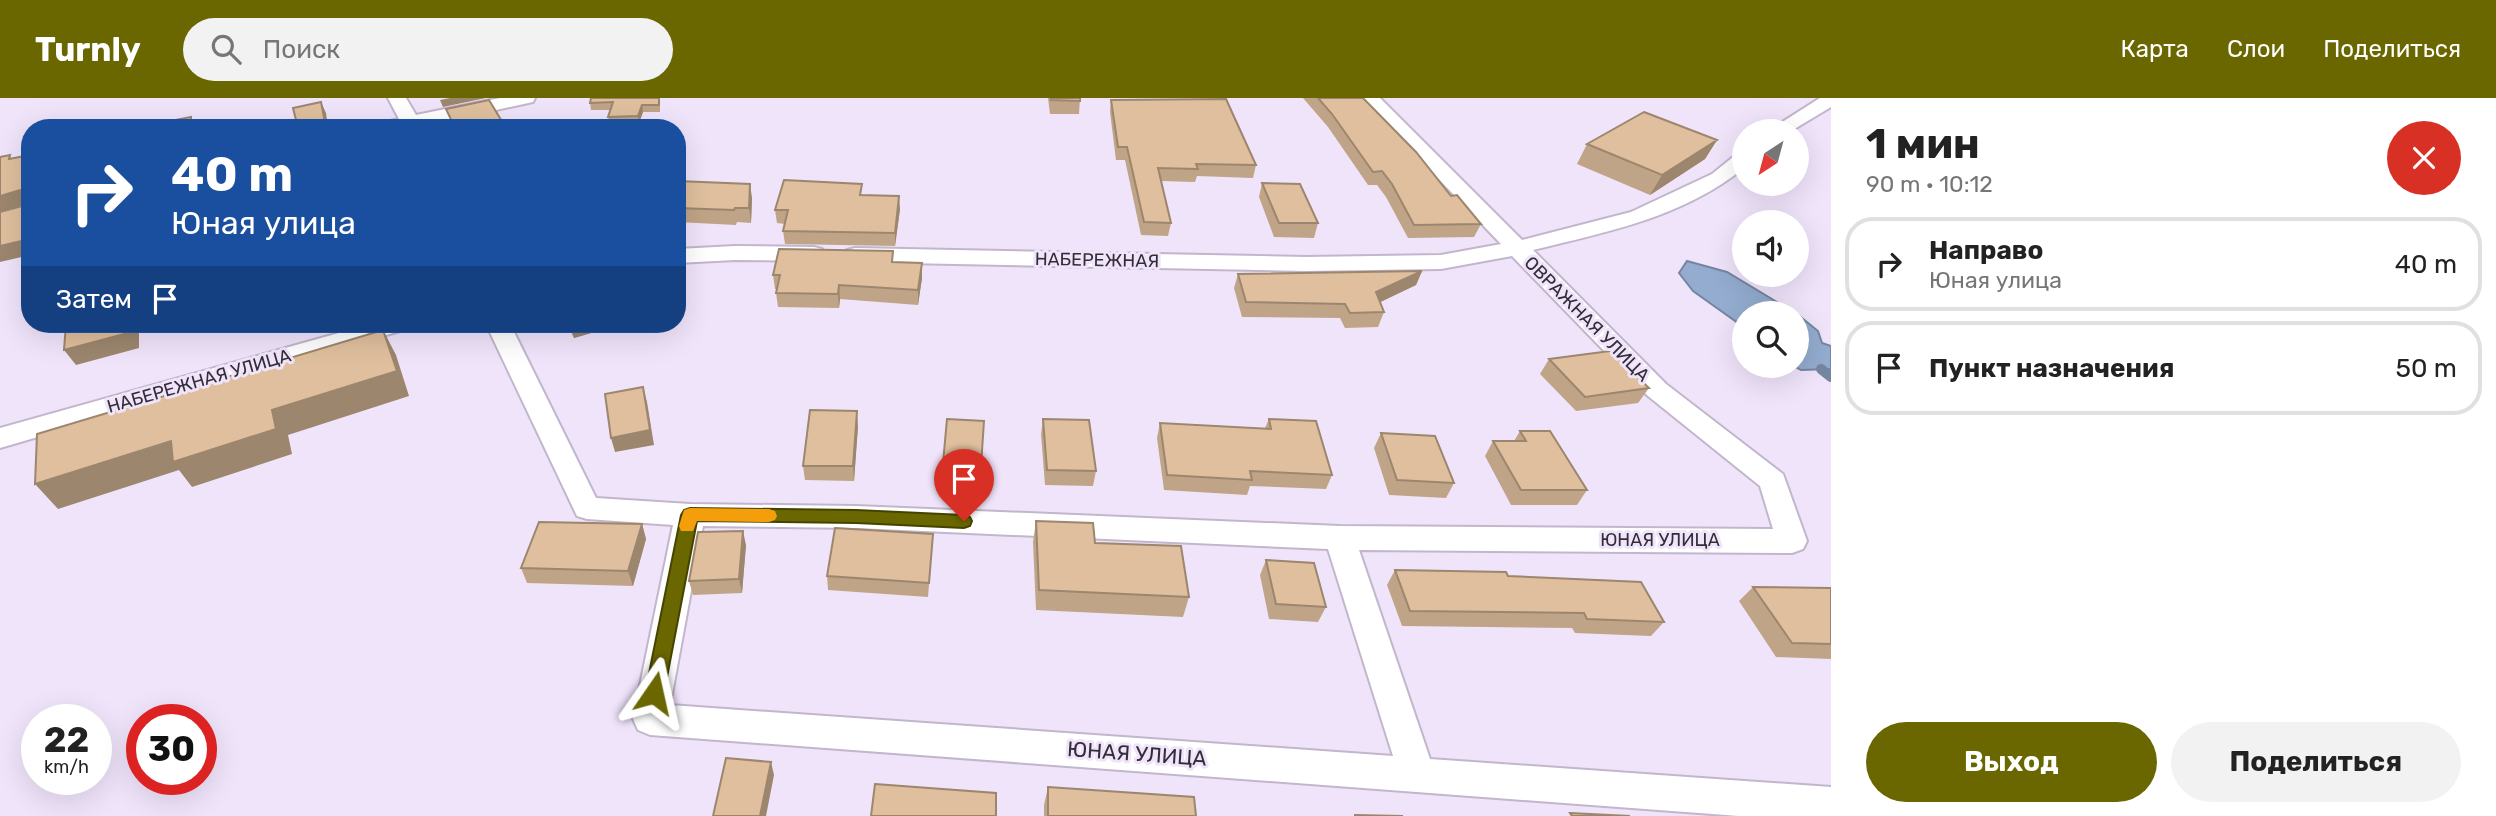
<!DOCTYPE html>
<html lang="ru">
<head>
<meta charset="utf-8">
<style>
	:root { --surface:#fff; --page:#f2f2f2; --text:#222; --muted:#767676; --line:#e0e0e0; --accent:#6a6700 }
	body { margin:0; font-family:Rubik,sans-serif; background:var(--page); color:var(--text); height:100vh; display:flex; flex-direction:column; font-size:26px; white-space:nowrap }
	* { box-sizing:border-box; margin:0 }
	p { font-size:23px; color:var(--muted) }
	.icon { flex:none; width:38px; height:38px; fill:none; stroke:currentColor; stroke-width:2; stroke-linecap:round; stroke-linejoin:round }
	.map { position:relative; flex:1; overflow:hidden }
	.drawer { display:flex; flex-direction:column; background:var(--surface); width:665px }
	.drawer>* { flex:none }
	.top-card { position:absolute; left:21px; top:21px; width:665px; height:214px; border-radius:28px; box-shadow:0 7px 28px #0002; background:#1a4fa0; color:#fff; overflow:hidden }
	.needle { width:46px; rotate:216deg }
	.controls { position:absolute; left:1732px; top:21px; display:grid; gap:14px }
	.controls a { display:grid; place-items:center; width:77px; height:77px; border-radius:50%; background:var(--surface); box-shadow:0 7px 28px #0002; font-size:35px }
	.speed { position:absolute; left:21px; top:606px; display:flex; gap:14px; font-size:35px; font-weight:700; text-align:center }
	.speed>* { display:grid; place-content:center; width:91px; height:91px; border-radius:50%; background:var(--surface); box-shadow:0 7px 28px #0002; line-height:1 }
	.speed small { font-size:18px; font-weight:400 }
	.speed .limit { border:10px solid #d22; background:#fff; color:#111 }
	.pin { position:absolute; display:grid; place-items:center; width:60px; height:60px; color:#fff; margin:-72px -30px; border-radius:50% 50% 50% 0; rotate:-45deg; box-shadow:0 0 7px #0007 }
	.pin .icon { rotate:45deg }
	.me { position:absolute; width:77px; margin:-38px; rotate:11deg; stroke-linejoin:round; filter:drop-shadow(0 0 5px #0008) }
	.turn { display:flex; align-items:center; gap:24px; height:147px; padding:0 35px; font-size:32px }
	.turn .icon { width:91px; height:91px; stroke-width:2.5 }
	.turn b { display:block; font-size:49px; line-height:60px }
	.then { display:flex; align-items:center; height:66px; padding:0 35px; background:#0003; gap:14px; font-size:26px }
	.round { display:grid; place-items:center; flex:none; width:74px; height:74px; border-radius:37px; background:var(--page) }
	.summary { display:flex; align-items:center; justify-content:space-between; height:119px; padding:0 35px }
	h1 { font-size:42px; font-weight:700; line-height:52px }
	.action { display:flex; gap:14px; margin-top:auto; padding:14px 35px }
	.action a { flex:1; height:80px; border-radius:42px; background:var(--accent); color:#fff; font-size:28px; font-weight:700; line-height:80px; text-align:center }
	.action a+a { background:var(--page); color:var(--text) }
	ul { padding:0; list-style:none }
	li { display:flex; align-items:center; gap:21px; height:94px; margin:0 14px 10px; padding:0 21px; border:4px solid var(--line); border-radius:28px }
	li div { flex:1 }
	li b { display:block; font-size:26px }
	li em { font-style:normal }
	header { display:flex; align-items:center; gap:42px; box-sizing:border-box; height:98px; padding:0 35px; background:var(--accent); color:#fff }
	header strong { font-size:33px }
	nav { display:flex; gap:38px; margin-inline-start:auto; font-size:24px }
	.search { width:490px; height:63px; background:var(--page); display:flex; align-items:center; gap:18px; box-sizing:border-box; padding:0 24px; border-radius:38px; color:var(--muted); font-size:26px }
	main { display:flex; flex:1; min-height:0 }
	.map>svg:first-child { display:block }
	.water { fill:#93accf; stroke:#7686a1; stroke-width:2 }
	.lines { fill:none; stroke-linecap:round; stroke-linejoin:round }
	.stream { stroke:#7686a1; stroke-width:10 }
	.street-casing { stroke:#c2b6cc; stroke-width:4 }
	.street { fill:#fff; fill-rule:evenodd }
	.wall { fill:#c0a487 }
	.shaded-wall { fill:#9c866e }
	.building { fill:#dfbf9d; stroke:#9c866e; stroke-width:2 }
	.route { fill:#6a6700; stroke:#454300; stroke-width:2 }
	.slow { fill:#f59e0b }
	.labels { text-anchor:middle; stroke-width:6; stroke-linejoin:round; paint-order:stroke }
	.street-label { font-size:18px; fill:#322d36; stroke:#f0e4fb }
	.near-street-label { font-size:21px; fill:#322d36; stroke:#f0e4fb }
</style>
</head>
<body>
<header>
<strong>Turnly</strong>
<div class="search"><svg class="icon" aria-label="search" viewBox="0 0 24 24"><circle cx="10" cy="10" r="6"/><path d="M15 15l6 6"/></svg>Поиск</div>
<nav><a>Карта</a><a>Слои</a><a>Поделиться</a></nav>
</header>
<main>
<div class="map">
<svg width="1831" height="718" viewBox="0 0 1831 718">
	<rect width="100%" height="100%" fill="#f0e4fb"/>
	<path class="water" d="M1687 163 1727 174 1795 215H1745V230L1693 193 1679 175Z
		M1797 216 1818 233 1822 245 1831 248V271L1801 272 1794 268H1797Z"/>
	<g class="lines">
		<path class="stream" d="M1821 271 1831 279"/>
		<g class="street-casing">
			<path id="street" d="M388 0H406L416 17 500 0H535L533 4 422 28 423 30H375L377 26 399 21Z
				M1361 0H1380L1522 142 1631 114 1712 76 1738 55 1745 53V69C1684 119 1607 134 1533 152L1666 286 1783 376 1807 443 1803 451 1792 455 1359 452 1430 661 1831 689V718H1739L650 637 638 632 633 621 673 427 587 421 577 418 486 226H510L596 400 690 406 856 408 1340 428 1773 431 1760 388 1648 298 1512 158 1441 171 1306 173 855 164 847 162 844 157 847 152 855 150 1306 159 1441 157 1501 146ZM703 428 856 430 1328 451 1393 658 670 607Z
				M1820 0H1831V9L1791 33H1768Z
				M735 148 814 149 822 151 825 156 822 161 814 163 735 162 677 165V151Z
				M371 226H410L407 231 0 350V330Z"/>
		</g>
		<use href="#street" class="street"/>
	</g>
	<path class="wall" d="M591 0H660V14H643L639 25 610 26 608 19 611 12H591L590 5Z
		M1048 0H1080L1079 16H1050Z
		M1303 0H1363L1451 98 1481 126 1474 139 1408 140 1386 99 1377 87H1368L1328 29Z
		M1111 2 1256 67 1253 80 1197 78 1195 84 1161 83 1171 125 1168 138 1141 137 1125 62H1116L1110 14Z
		M1717 42 1705 61 1650 97 1577 66 1587 46Z
		M677 83 752 100 751 125 737 124 736 127 677 124Z
		M1262 85 1318 125 1314 140 1274 139 1259 99Z
		M863 97 900 111 895 148 785 146 783 133 785 126 777 125 775 112Z
		M893 153V164L922 180 918 207 840 201 839 210 778 209 776 195 777 191H775L773 177Z
		M1422 173 1416 187 1380 204 1384 214 1378 229 1345 230 1340 220 1242 219 1234 190 1238 176Z
		M567 226H622L574 240Z
		M1549 261 1649 290 1638 305 1576 313 1540 276Z
		M1043 321 1096 373 1093 388 1045 387 1041 336Z
		M1269 321 1332 377 1326 391 1250 388 1247 397 1164 392 1157 340 1160 325 1265 330Z
		M984 323 980 383 943 380V365Z
		M858 328 854 383 805 382 803 368Z
		M1520 333 1587 392 1577 407H1511L1485 358 1493 343H1514Z
		M1381 335 1454 385 1446 400 1389 397 1374 350Z
		M1036 423 1095 445 1189 499 1183 519 1036 512 1033 444Z
		M642 426 646 441 633 488 527 485 521 470Z
		M933 436 928 499 828 492 827 478Z
		M746 447 742 495 693 497 689 483Z
		M1266 462 1326 509 1318 524 1269 521 1260 477Z
		M1395 472 1508 478 1664 524 1651 538 1575 535 1572 530 1402 528 1387 487Z
		M1753 489 1831 490V561L1776 559 1739 503Z
		M1048 689 1196 718H1044V707Z"/>
	<path class="shaded-wall" d="M450 0H486L443 9 440 2Z
		M321 4 326 15 328 30H326Z
		M642 7 643 14 639 25 638 18Z
		M191 19 197 30H191Z
		M1717 42 1705 61 1650 97 1662 77Z
		M750 86 752 100 751 125 749 110Z
		M20 92 29 105 0 114V98Z
		M899 98 900 111 895 148V135Z
		M30 141V157L0 164V148Z
		M922 165V180L918 207V192Z
		M1422 173 1416 187 1370 209 1376 194Z
		M839 187 840 201 839 210 838 196Z
		M128 226H139V250L76 267 64 252Z
		M192 226H225L197 233Z
		M569 226H622L574 240Z
		M383 232 396 257 409 298 288 337 292 356 192 389 179 372 58 411 35 386 272 312Z
		M643 289 647 304 654 347 615 354 611 340Z
		M857 313 858 328 854 383 853 368Z
		M642 426 646 441 633 488 628 473Z
		M743 433 746 447 742 495 739 481Z
		M771 664 774 677 766 718H760Z"/>
	<path class="building" d="M591 0H659V7H642L638 18 608 19 613 4 590 5Z
		M1051 0H1080V3L1051 2Z
		M1318 0H1363L1416 54 1451 98 1457 97 1481 126 1414 127 1392 86 1382 73 1373 74 1332 16Z
		M1226 1 1256 67 1196 66 1198 71 1158 70 1171 125 1144 124 1127 49H1118L1111 2Z
		M489 2 506 30H455L446 11Z
		M321 4 326 30H298L293 10Z
		M1644 14 1717 42 1662 77 1587 46Z
		M191 19V30H150V27Z
		M10 57 9 61 30 57V141L0 148V114L22 108 23 94 20 92 0 98V59Z
		M784 82 862 86 860 97 899 98 895 135 783 133 788 112H775Z
		M677 83 750 86 749 110H735L734 112 677 110Z
		M1262 85 1300 86 1318 125H1279Z
		M779 151 893 153 892 164 922 165 918 192 839 187 838 196 776 195 780 177H773Z
		M1422 173 1376 194 1384 214 1350 215 1345 206 1246 204 1238 176Z
		M66 226H128V235L64 252Z
		M383 232 397 273 272 312 276 331 173 364 171 343 35 386 37 336Z
		M1610 253 1649 290 1585 299 1549 261Z
		M643 289 650 332 611 340 605 296Z
		M810 312 857 313 853 368H803Z
		M947 321 984 323 981 368 943 365Z
		M1043 321 1089 322 1096 373 1047 372Z
		M1269 321 1316 323 1332 377 1250 373 1252 382 1167 377 1160 325 1271 331Z
		M1520 333H1550L1587 392H1521L1493 343H1526Z
		M1381 335 1435 338 1454 385 1397 382Z
		M1036 423 1093 425 1095 445 1181 448 1189 499 1039 492Z
		M539 424 642 426 628 473 521 470Z
		M835 430 933 436 929 485 827 478Z
		M743 433 739 481 689 483 698 434Z
		M1266 462 1314 465 1326 509 1276 506Z
		M1395 472 1506 474 1508 478 1641 484 1664 524 1587 521 1584 515 1410 513Z
		M1753 489 1831 490V546L1792 545Z
		M726 660 771 664 760 718H713Z
		M875 686 996 695V718H871Z
		M1048 689 1194 699 1196 718H1048Z
		M1570 715 1630 718H1572Z
		M1355 717 1403 718H1355Z"/>
	<path class="route" d="M690 410 856 412 964 417 970 419 972 423 970 428 964 430 856 425 697 423 664 595 661 601 654 604 648 601 645 595 681 417 684 412Z"/>
	<path class="slow" d="M690 410 769 411 775 413 777 418 775 422 769 424 697 423 693 433H681L679 428 684 412Z"/>
	<g class="labels">
		<g class="street-label">
			<text transform="translate(1097 162) rotate(1)" y="6">НАБЕРЕЖНАЯ</text>
			<text transform="translate(1587 221) rotate(45)" y="6">ОВРАЖНАЯ УЛИЦА</text>
			<text transform="translate(199 283) rotate(-16)" y="6">НАБЕРЕЖНАЯ УЛИЦА</text>
			<text x="1660" y="448">ЮНАЯ УЛИЦА</text>
		</g>
		<g class="near-street-label">
			<text transform="translate(1137 656) rotate(4)" y="7">ЮНАЯ УЛИЦА</text>
		</g>
	</g>
</svg>
<div class="controls">
<a><svg class="needle" viewBox="-14 -14 28 28"><path d="M0-13l5 13h-10z" fill="#e53935"/><path d="M0 13l5-13h-10z" fill="#767676"/></svg></a>
<a><svg class="icon" aria-label="sound" viewBox="0 0 24 24"><path d="M4 9h4l5-4v14l-5-4H4zM17 9q2 3 0 6"/></svg></a>
<a><svg class="icon" aria-label="search" viewBox="0 0 24 24"><circle cx="10" cy="10" r="6"/><path d="M15 15l6 6"/></svg></a>
</div>
<div class="speed"><div>22<small>km/h</small></div><div class="limit">30</div></div>
<div class="pin" style="left:964px;top:423px;background:#d93025"><svg class="icon" aria-label="arrive" viewBox="0 0 24 24"><path d="M6 21V4h12l-3 4 3 4H6"/></svg></div>
<svg class="me" style="left:654px;top:595px" viewBox="-20 -20 40 40"><path d="M0-17L14 15 0 8-14 15z" fill="#6a6700" stroke="#fff" stroke-width="4"/></svg>
<div class="top-card">
<div class="turn"><svg class="icon" aria-label="right" viewBox="0 0 24 24"><path d="M7 20v-9h11M14 6l5 5-5 5"/></svg><div><b>40 m</b>Юная улица</div></div>
<div class="then">Затем<svg class="icon" aria-label="arrive" viewBox="0 0 24 24"><path d="M6 21V4h12l-3 4 3 4H6"/></svg></div>
</div>
</div>
<section class="drawer">
<div class="summary"><div><h1>1 мин</h1><p>90 m · 10:12</p></div><a class="round" style="background:#d93025;color:#fff"><svg class="icon" aria-label="close" viewBox="0 0 24 24"><path d="M6 6l12 12M18 6L6 18"/></svg></a></div>
<ul>
<li><svg class="icon" aria-label="right" viewBox="0 0 24 24"><path d="M7 20v-9h11M14 6l5 5-5 5"/></svg><div><b>Направо</b><p>Юная улица</p></div><em>40 m</em></li>
<li><svg class="icon" aria-label="arrive" viewBox="0 0 24 24"><path d="M6 21V4h12l-3 4 3 4H6"/></svg><div><b>Пункт назначения</b></div><em>50 m</em></li>
</ul>
<div class="action"><a>Выход</a><a>Поделиться</a></div>
</section>
</main>
</body>
</html>
